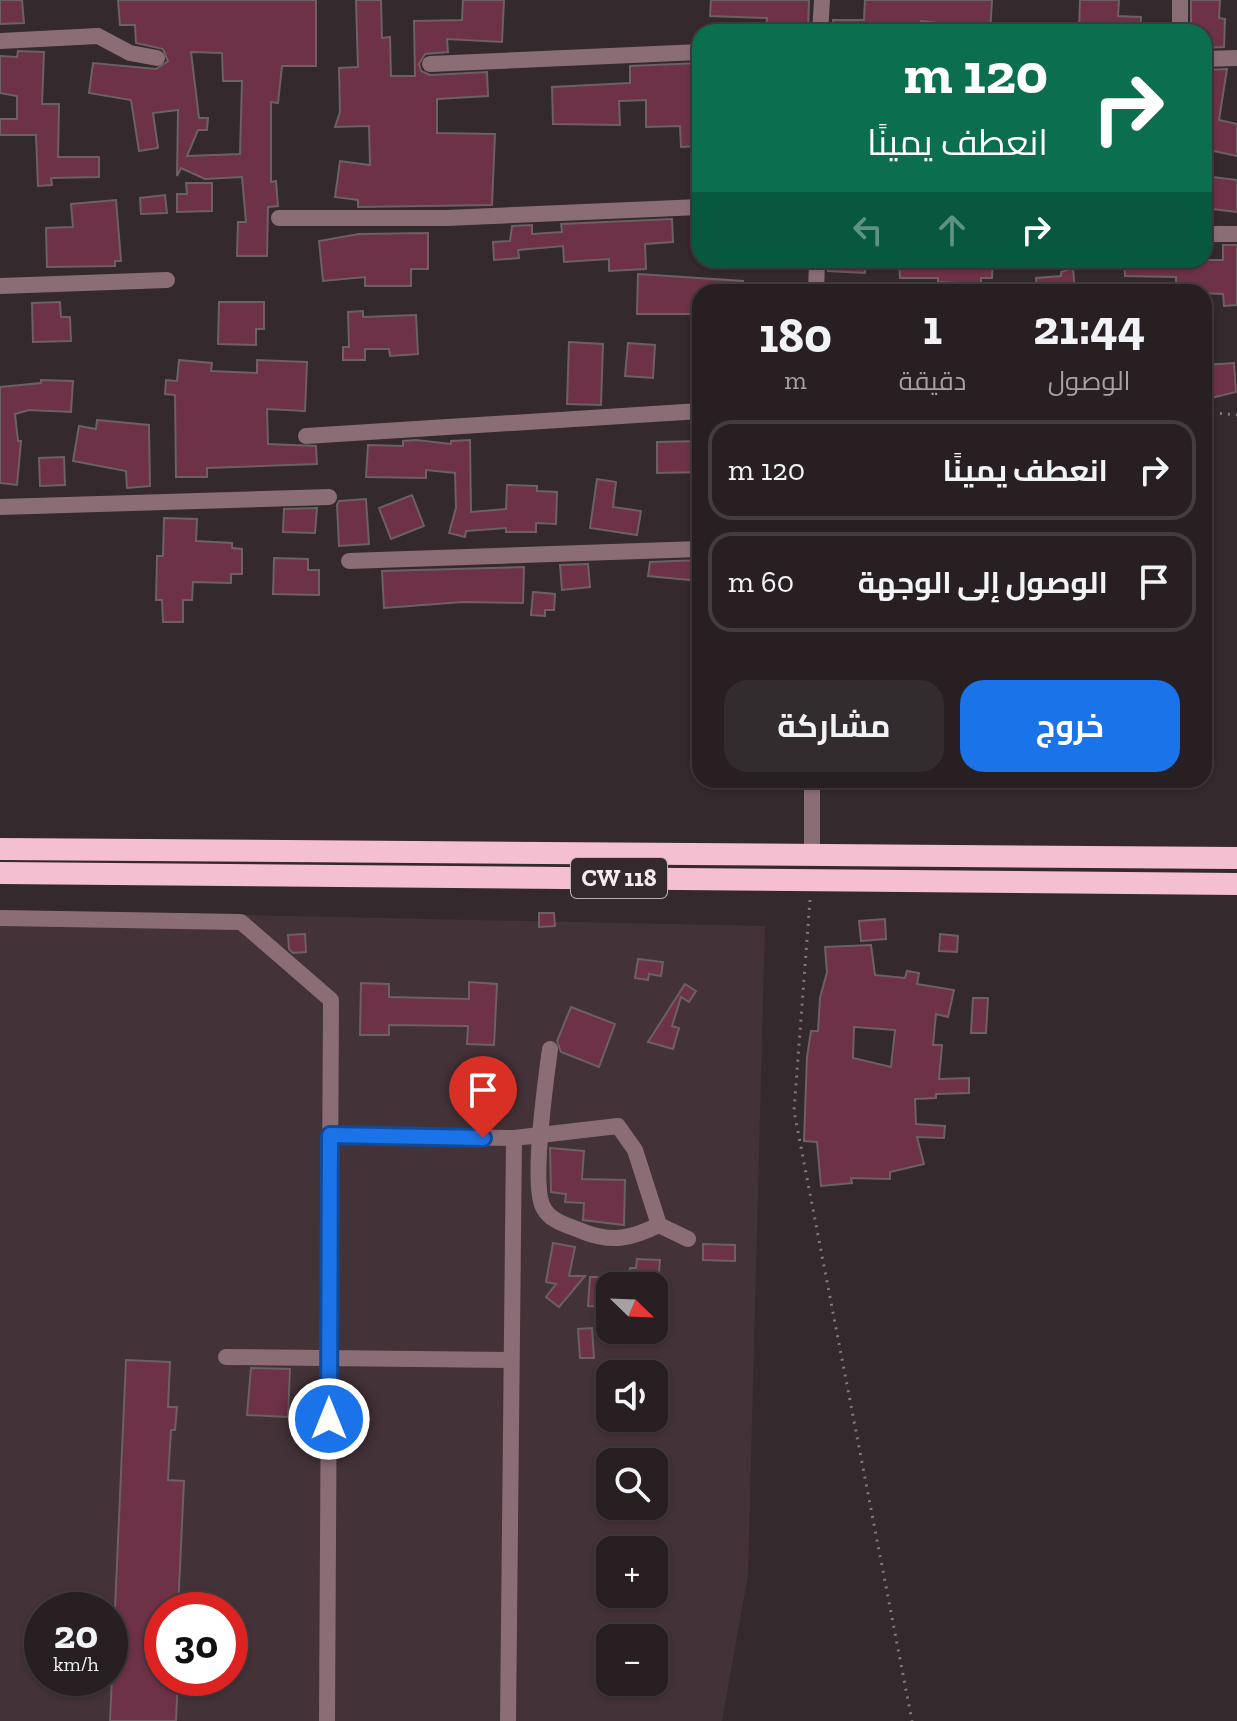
<!DOCTYPE html>
<html lang="ar">
<head>
<meta charset="utf-8">
<style>
	:root { --surface:#271f21; --page:#332c2e; --text:#f1f3f6; --muted:#a4a2a5; --line:#433d3f; --accent:#1a73e8 }
	body { margin:0; font-family:"Zilla Slab",Cairo,serif; background:var(--page); color:var(--text); direction:rtl; height:100vh; display:flex; flex-direction:column; font-size:30px; white-space:nowrap }
	* { box-sizing:border-box; margin:0 }
	p { font-size:26px; color:var(--muted) }
	.icon { flex:none; width:44px; height:44px; fill:none; stroke:currentColor; stroke-width:2; stroke-linecap:round; stroke-linejoin:round }
	.map { position:relative; flex:1; overflow:hidden; direction:ltr }
	.drawer { position:absolute; left:692px; top:284px; width:520px; height:504px; display:flex; flex-direction:column; background:var(--surface); border-radius:24px; box-shadow:0 2px 6px #0004,0 0 0 2px var(--line); direction:rtl }
	.drawer>* { flex:none }
	.hud { position:absolute; left:692px; top:24px; width:520px; height:244px; border-radius:24px; box-shadow:0 2px 6px #0004,0 0 0 2px var(--line); direction:rtl; background:#0b6e4f; color:#fff; overflow:hidden }
	.needle { width:52px; rotate:113deg }
	.controls { position:absolute; left:596px; top:1272px; display:grid; gap:16px }
	.controls a { display:grid; place-items:center; width:72px; height:72px; border-radius:16px; background:var(--surface); box-shadow:0 2px 6px #0004,0 0 0 2px var(--line); font-size:40px }
	.speed { position:absolute; left:24px; top:1592px; display:flex; gap:16px; font-size:40px; font-weight:700; text-align:center }
	.speed>* { display:grid; place-content:center; width:104px; height:104px; border-radius:50%; background:var(--surface); box-shadow:0 2px 6px #0004,0 0 0 2px var(--line); line-height:1 }
	.speed small { font-size:20px; font-weight:400 }
	.speed .limit { border:12px solid #d22; background:#fff; color:#111 }
	.pin { position:absolute; display:grid; place-items:center; width:68px; height:68px; color:#fff; margin:-82px -34px; border-radius:50% 50% 50% 0; rotate:-45deg; box-shadow:0 0 8px #0007 }
	.pin .icon { rotate:45deg }
	.me { position:absolute; width:88px; margin:-44px; rotate:0deg; stroke-linejoin:round; filter:drop-shadow(0 0 6px #0008) }
	.turn { display:flex; align-items:center; gap:28px; height:168px; padding:0 32px; font-size:36px }
	.turn .icon { width:104px; height:104px; stroke-width:2.5 }
	.turn b { display:block; font-size:56px; line-height:68px }
	.lanes { display:flex; align-items:center; height:76px; padding:0 32px; background:#0003; justify-content:center; gap:40px; direction:ltr }
	.lanes .off { opacity:.35 }
	.eta { display:flex; justify-content:space-evenly; align-items:center; height:136px; text-align:center }
	.eta b { font-size:48px; font-weight:700; line-height:56px }
	.cta { display:flex; gap:16px; margin-top:auto; padding:16px 32px }
	.cta a { flex:1; height:92px; border-radius:24px; background:var(--accent); color:#fff; font-size:32px; font-weight:700; line-height:92px; text-align:center }
	.cta a+a { background:var(--page); color:var(--text) }
	ul { padding:0; list-style:none }
	li { display:flex; align-items:center; gap:24px; height:100px; margin:0 16px 12px; padding:0 16px; border:4px solid var(--line); border-radius:24px }
	li div { flex:1 }
	li b { display:block; font-size:30px }
	li em { font-style:normal }
	.map>svg:first-child { display:block }
	.built { fill:#433237; fill-rule:evenodd }
	.building { fill:#6d3148; stroke:#6c6063; stroke-width:2; fill-rule:evenodd }
	.lines { fill:none; stroke-linecap:round; stroke-linejoin:round }
	.path { stroke:#83797c; stroke-width:3; stroke-dasharray:2 6; stroke-linecap:butt }
	.minor { stroke:#8b6d76; stroke-width:16 }
	.trunk { stroke:#f4bfd0; stroke-width:22 }
	.route-casing { stroke:#114b97; stroke-width:20 }
	.route { stroke:#1a73e8; stroke-width:14 }
	.labels { text-anchor:middle; stroke-width:6; stroke-linejoin:round; paint-order:stroke }
	.shield { fill:#34292c; stroke:#bab2b4; stroke-width:2 }
	.shield-label { font-size:24px; font-weight:bold; fill:#f4ecee }
</style>
</head>
<body>
<div class="map">
<svg width="1237" height="1721" viewBox="0 0 1237 1721">
	<rect width="100%" height="100%" fill="#34292c"/>
	<path class="built" d="M0 910 765 926 748 1575 722 1721H0ZM610 1286H654V1330H610ZM610 1374H654V1418H610ZM610 1462H654V1506H610ZM610 1550H654V1594H610ZM42 1610H110V1678H42ZM162 1610H230V1678H162ZM610 1638H654V1682H610Z"/>
	<path class="building" d="M0 0H22L24 23 0 24Z
		M118 0H316V66H282L278 103 271 102V182L276 181 278 206 268 207 267 256H237L238 222H246L242 177 205 179 181 168 177 176 178 110 153 113 158 148 139 151 131 100 89 93 93 63 156 69 168 61 163 49 136 43 135 25H120ZM191 52 222 53 223 81H242L240 154 187 156 198 130H207L208 118H199Z
		M356 0H381L382 38 390 37 391 76H415L414 21 462 20 463 0H504L502 42 447 39 448 52 425 54 419 64 421 71 430 75 487 72 488 96 437 99V133L495 134 492 205 358 207V200L335 197 340 161 370 165 369 126 335 127 340 112 339 68 358 67Z
		M711 0H809L808 32H766L767 18 710 16Z
		M865 0H992L990 32H957V25L921 21V32H833V20H864Z
		M1080 0H1119L1118 16 1141 17 1140 32H1079Z
		M1191 0H1220L1219 18 1225 19 1224 47 1204 48V32H1191Z
		M18 51 44 52 42 104H59L58 157H99V177L51 178 52 185 38 186 36 135H0V119H17V96L0 93V56L17 57Z
		M700 63V146L681 147 680 126 646 127V100L619 101 620 125 553 124 552 87 630 83V66Z
		M1227 69 1219 120 1237 124V156L1204 149 1211 98 1204 97V70Z
		M1204 176 1237 180V212L1204 208Z
		M186 183H212V211L177 212V194H187Z
		M165 195 167 213 141 214 140 198Z
		M116 200 121 261H115V266L47 267 46 228 73 227 71 204Z
		M672 219 673 242 645 244 646 269 609 271V259L564 262 563 246 518 250 519 258 494 260 493 242 510 241 512 226 532 225V234L562 232 561 224Z
		M428 233V269H411V286H365V277L323 281 319 241 359 234Z
		M1223 245H1237V305L1224 306 1223 294 1176 292V277L1125 276 1124 260H1223Z
		M828 260H866L865 273 828 271Z
		M899 260H993L992 278H981V284L938 282V278H900Z
		M1073 268 1075 292H1037L1036 278 1061 276V272Z
		M638 274 743 281 742 292H700V314H637Z
		M60 302 61 317H70L71 341 33 342 32 303Z
		M219 302H264V329H256V345L218 344Z
		M363 311V317L416 315 418 354 390 356 389 349H365V360H343V347H349L348 312Z
		M569 342 603 344 601 405 567 404Z
		M628 343 655 345 653 378 625 376Z
		M179 360 212 363 211 371 257 373V360L307 362 305 411 267 409 268 444 316 446 317 464 207 468V477H176L175 395 165 394 166 380 177 381Z
		M1234 363 1236 392 1207 399 1204 365Z
		M41 380 73 381 71 412 29 410 15 414 18 441H21L17 485 0 483V387L41 383Z
		M97 420 149 425 150 486 127 488 126 471 73 461 79 426 96 429Z
		M416 440 451 444V441L470 440 471 512 506 509 507 485 537 486V491L557 492 556 524 536 523V532H506V528L466 531 465 537 449 533 456 508 455 473 426 470V478L366 477 368 445 403 446V441Z
		M700 441V472L657 473V442Z
		M64 457 65 485 40 486 39 458Z
		M597 479 616 482 613 507 641 511 637 535 590 528Z
		M412 495 424 526 391 539 379 508Z
		M366 499 369 544 339 546 337 505 339 501Z
		M317 508 315 533 283 532 284 509Z
		M164 518 197 519 196 541 232 543V548L242 549V574H231V583L193 582 192 600H183V622H163L162 600H156L157 556H163Z
		M274 558 308 559V570H319V595L273 594Z
		M700 560V581L648 576 650 562Z
		M588 564 590 587 562 590 560 565Z
		M524 567 523 603 463 602 384 608 382 571Z
		M533 592 555 594 554 610H545V616L531 615Z
		M539 913H554L555 926 539 927Z
		M885 919 886 939 861 941 859 921Z
		M305 934 306 952 293 953 289 949 288 935Z
		M940 934 958 936 957 952 939 951Z
		M871 945 875 975 905 978 907 971 919 973 917 984 954 990 948 1017 936 1014 933 1045H942L939 1079 969 1078V1093L936 1094V1098L915 1099 916 1124 945 1126 944 1138 917 1137 924 1164 890 1172V1179L851 1178 852 1183 821 1186 817 1142 804 1141 807 1057 811 1031H818L820 998 827 972 825 947ZM854 1027 895 1030 891 1067 853 1058Z
		M638 959 663 962 661 976 649 974 648 980 635 978Z
		M469 982 497 984 494 1045 467 1044 468 1026 389 1025V1035H360L361 983 389 984V997L469 999Z
		M685 984 696 991 689 1002 681 997 672 1026 679 1028 673 1049 648 1042Z
		M973 998H988L986 1033H971Z
		M571 1007 615 1024 599 1067 561 1052 557 1041Z
		M550 1148 584 1151 582 1179 625 1180 624 1225 583 1220 584 1203 565 1202 566 1194 551 1192Z
		M553 1243 575 1247 569 1276H585L559 1307 546 1297 556 1284 546 1282Z
		M703 1244 735 1245V1261L703 1260Z
		M637 1259 660 1260 658 1286H628L630 1268H636Z
		M590 1277H610L609 1307 588 1306Z
		M592 1328 594 1358H580L578 1329Z
		M126 1360 170 1362 168 1407H177L175 1430H171L168 1480 184 1481 178 1610H162V1678H178L176 1721H110Z
		M251 1368 290 1369 288 1417 247 1415Z"/>
	<g class="lines">
		<path class="path" d="M1204 412 1237 415
			M810 900 794 1111 912 1721"/>
		<path class="minor" d="M820 32 822 0
			M1180 32V0
			M0 41 98 36 130 53 157 58
			M1204 59 1237 58
			M430 64 700 52
			M279 218H447L700 207
			M1204 234H1237
			M0 286 167 280
			M816 292 817 260
			M306 436 700 411
			M0 507 329 497
			M349 561 700 549
			M812 854V780
			M0 918 241 922 331 1000 327 1721
			M550 1049C546 1079 531 1183 543 1207 550 1222 570 1226 584 1232 613 1243 632 1238 659 1225
			M330 1135 514 1138 618 1126 635 1150 659 1225 688 1239
			M226 1357 511 1360
			M508 1721 514 1138"/>
		<path class="trunk" d="M0 849 1237 858
			M0 873 1237 884"/>
	</g>
	<g class="lines">
		<g class="route-casing">
			<path id="route" d="M329 1419 330 1135 483 1138"/>
		</g>
		<use href="#route" class="route"/>
	</g>
	<g class="labels">
		<rect class="shield" x="571" y="858" width="96" height="40" rx="6"/>
		<g class="shield-label">
			<text x="619" y="886">CW 118</text>
		</g>
	</g>
</svg>
<div class="controls">
<a><svg class="needle" viewBox="-14 -14 28 28"><path d="M0-13l5 13h-10z" fill="#e53935"/><path d="M0 13l5-13h-10z" fill="#a4a2a5"/></svg></a>
<a><svg class="icon" aria-label="sound" viewBox="0 0 24 24"><path d="M4 9h4l5-4v14l-5-4H4zM17 9q2 3 0 6"/></svg></a>
<a><svg class="icon" aria-label="search" viewBox="0 0 24 24"><circle cx="10" cy="10" r="6"/><path d="M15 15l6 6"/></svg></a>
<a>+</a>
<a>−</a>
</div>
<div class="speed"><div>20<small>km/h</small></div><div class="limit">30</div></div>
<div class="pin" style="left:483px;top:1138px;background:#d93025"><svg class="icon" aria-label="arrive" viewBox="0 0 24 24"><path d="M6 21V4h12l-3 4 3 4H6"/></svg></div>
<svg class="me" style="left:329px;top:1419px" viewBox="-20 -20 40 40"><circle r="17" fill="#1a73e8" stroke="#fff" stroke-width="3"/><path d="M0-11L8 9 0 5-8 9z" fill="#fff"/></svg>
<div class="hud">
<div class="turn"><svg class="icon" aria-label="right" viewBox="0 0 24 24"><path d="M7 20v-9h11M14 6l5 5-5 5"/></svg><div><b>120 m</b>انعطف يمينًا</div></div>
<div class="lanes"><svg class="icon off" aria-label="left" viewBox="0 0 24 24"><path d="M17 20v-9H6M10 6l-5 5 5 5"/></svg><svg class="icon off" aria-label="ahead" viewBox="0 0 24 24"><path d="M12 20V5M6 11l6-6 6 6"/></svg><svg class="icon" aria-label="right" viewBox="0 0 24 24"><path d="M7 20v-9h11M14 6l5 5-5 5"/></svg></div>
</div>
<section class="drawer">
<div class="eta">
<div><b>21:44</b><p>الوصول</p></div>
<div><b>1</b><p>دقيقة</p></div>
<div><b>180</b><p>m</p></div>
</div>
<ul>
<li><svg class="icon" aria-label="right" viewBox="0 0 24 24"><path d="M7 20v-9h11M14 6l5 5-5 5"/></svg><div><b>انعطف يمينًا</b></div><em>120 m</em></li>
<li><svg class="icon" aria-label="arrive" viewBox="0 0 24 24"><path d="M6 21V4h12l-3 4 3 4H6"/></svg><div><b>الوصول إلى الوجهة</b></div><em>60 m</em></li>
</ul>
<div class="cta"><a>خروج</a><a>مشاركة</a></div>
</section>
</div>
</body>
</html>
